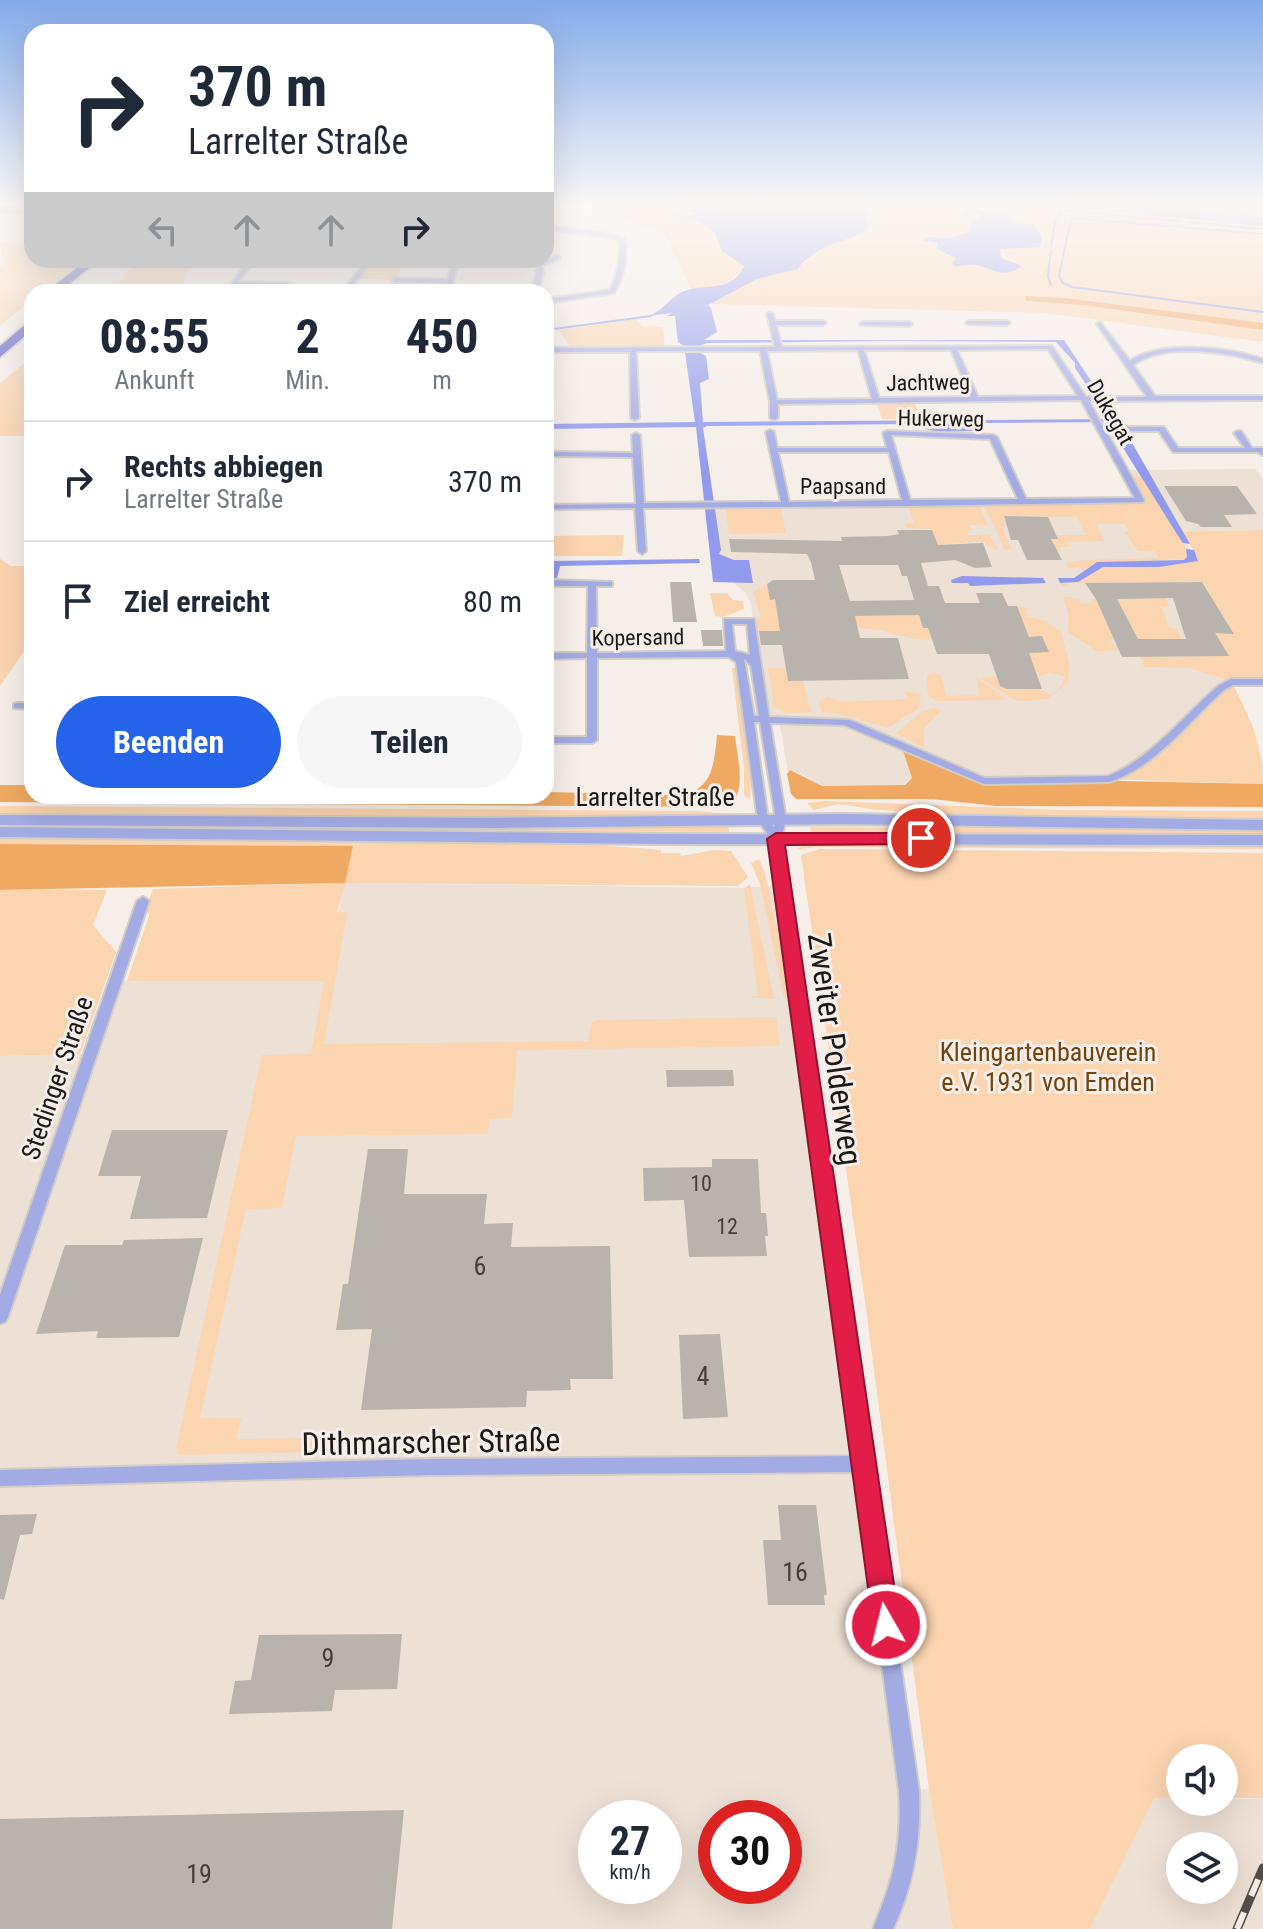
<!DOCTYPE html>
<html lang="de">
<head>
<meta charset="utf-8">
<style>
	:root { --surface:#fff; --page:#f6f6f7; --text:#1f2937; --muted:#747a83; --line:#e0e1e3; --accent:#2563eb }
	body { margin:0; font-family:"Roboto Condensed",sans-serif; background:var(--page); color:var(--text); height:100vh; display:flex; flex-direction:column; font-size:30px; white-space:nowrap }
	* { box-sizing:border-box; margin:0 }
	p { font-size:26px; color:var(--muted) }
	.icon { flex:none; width:44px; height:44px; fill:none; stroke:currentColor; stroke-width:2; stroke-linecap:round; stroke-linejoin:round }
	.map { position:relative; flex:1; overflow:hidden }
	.sheet { position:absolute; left:24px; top:284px; width:530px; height:520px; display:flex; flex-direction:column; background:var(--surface); border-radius:24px; box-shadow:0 8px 32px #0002 }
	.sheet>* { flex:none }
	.hud { position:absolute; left:24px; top:24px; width:530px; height:244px; border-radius:24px; box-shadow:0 8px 32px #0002; background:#fff; color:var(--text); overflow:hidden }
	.fabs { position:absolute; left:1166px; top:1744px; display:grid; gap:16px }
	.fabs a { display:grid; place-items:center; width:72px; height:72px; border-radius:50%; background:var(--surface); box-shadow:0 8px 32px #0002; font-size:40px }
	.speed { position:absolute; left:578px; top:1800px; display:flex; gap:16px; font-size:40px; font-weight:700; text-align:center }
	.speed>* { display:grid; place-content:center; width:104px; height:104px; border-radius:50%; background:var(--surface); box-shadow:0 8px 32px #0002; line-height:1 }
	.speed small { font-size:20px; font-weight:400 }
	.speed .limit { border:12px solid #d22; background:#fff; color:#111 }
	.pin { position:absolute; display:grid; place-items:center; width:68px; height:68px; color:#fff; margin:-34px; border:4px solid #fff; border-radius:50%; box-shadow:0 2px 8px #0007 }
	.me { position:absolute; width:88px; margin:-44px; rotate:352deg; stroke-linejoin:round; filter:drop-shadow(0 0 6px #0008) }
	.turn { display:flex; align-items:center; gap:28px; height:168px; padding:0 32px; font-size:36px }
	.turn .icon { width:104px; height:104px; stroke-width:2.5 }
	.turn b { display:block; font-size:56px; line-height:68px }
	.lanes { display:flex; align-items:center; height:76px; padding:0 32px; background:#0003; justify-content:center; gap:40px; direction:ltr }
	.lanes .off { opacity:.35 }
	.eta { display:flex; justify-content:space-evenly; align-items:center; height:136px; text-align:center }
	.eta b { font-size:48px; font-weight:700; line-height:56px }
	.cta { display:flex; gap:16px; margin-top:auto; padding:16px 32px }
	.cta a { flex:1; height:92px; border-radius:48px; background:var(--accent); color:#fff; font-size:32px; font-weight:700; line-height:92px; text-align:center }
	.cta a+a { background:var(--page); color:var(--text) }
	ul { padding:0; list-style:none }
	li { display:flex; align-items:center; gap:24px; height:120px; padding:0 32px; border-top:2px solid var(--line) }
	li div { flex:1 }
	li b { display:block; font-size:30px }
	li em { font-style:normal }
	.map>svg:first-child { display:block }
	.built { fill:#ede0d5; fill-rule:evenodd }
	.green { fill:#fbd4b0 }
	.forest { fill:#f0a963 }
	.water { fill:#919aed; fill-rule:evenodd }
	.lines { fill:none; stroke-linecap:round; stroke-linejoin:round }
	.stream { stroke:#919aed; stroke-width:2 }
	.building { fill:#b9b3ad; fill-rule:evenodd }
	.minor-casing { stroke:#d2ccc7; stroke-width:4 }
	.tertiary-casing { stroke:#d2ccc7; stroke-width:4 }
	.motorway-casing { stroke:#d2ccc7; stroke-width:4 }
	.minor { fill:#a3abe4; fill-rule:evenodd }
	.tertiary { fill:#a3abe4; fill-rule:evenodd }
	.motorway { fill:#5454cc; fill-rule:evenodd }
	.rail-casing { stroke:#524e4c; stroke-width:9 }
	.rail { stroke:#f5eee9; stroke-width:6; stroke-dasharray:18; stroke-linecap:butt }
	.route { fill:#e11d48; stroke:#92132f; stroke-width:2 }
	.labels { text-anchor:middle; stroke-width:6; stroke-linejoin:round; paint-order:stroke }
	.far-street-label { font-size:22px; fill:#1b1817; stroke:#f5eee9 }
	.number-label { font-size:22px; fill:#423f3c }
	.street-label { font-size:26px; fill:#1b1817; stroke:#f5eee9 }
	.park-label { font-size:26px; fill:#72430d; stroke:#f5eee9 }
	.near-number-label { font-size:26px; fill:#423f3c }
	.near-street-label { font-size:32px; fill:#1b1817; stroke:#f5eee9 }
</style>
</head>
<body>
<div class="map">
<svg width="1263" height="1929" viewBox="0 0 1263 1929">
	<rect width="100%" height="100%" fill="#f5eee9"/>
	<path class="built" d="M1255 469 1263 479V530L1180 533 1263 663 1232 683 1254 729 1263 765V784L1109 779 984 781 902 749 912 778 900 787 822 786 795 771 788 772 779 719H765L751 604 746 593 732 582H752L748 560H734L719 554 715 505 1139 500 1124 470Z
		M345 883 744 888 781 885 909 1791 929 1789 953 1929H0V1056L91 1054 116 981 324 980ZM596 1818H664V1886H596ZM716 1818H784V1886H716Z
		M1154 1797H1180V1802L1263 1798V1929H1090ZM1180 1846H1224V1890H1180Z"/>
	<path class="green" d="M595 203H670V206L692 212 693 215 675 213 707 226 714 232 722 251 742 264 743 270 726 283 692 291 665 234 611 213 591 212Z
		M862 203H1019L1263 226V342L1045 313 710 304 757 279 798 269 813 253 869 227 865 220 868 207Z
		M1114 203H1263V217Z
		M0 242 32 245V260H84L42 292H32V300L0 326V267L3 264Z
		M143 260H194L177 292H101L124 279 125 273Z
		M371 260H405L395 280 352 278Z
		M636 319 642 326 663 327 665 348H571L559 330Z
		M32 357V436H0V383Z
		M914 400 921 420 882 419 876 401Z
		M1127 477H1143L1185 546 1186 559 1097 562 1082 571 1080 567 1068 568 1066 563 1084 560 1159 558 1154 551H1138L1125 532 1129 531 1125 524H1096L1104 541 1067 542 1069 547H1059L1060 551H1057L1052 539H1058L1056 535H1086L1077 517 1004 516 1005 526 1002 527 1012 550H1005L983 503 1139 500Z
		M978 503 987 525H970L972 530 967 531 968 535H990L998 550 987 546 985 541 938 545 932 529 906 528 905 524 914 523 907 504Z
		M725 505H780L786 533 729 534Z
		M1263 530V682L1232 683C1249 716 1263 747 1263 784L1109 779 1133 766 1230 681 1189 668 1142 667 1144 665 1140 657 1228 656 1225 648H1216L1198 632 1234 633 1218 607 1190 605 1186 598 1212 597 1204 582 1067 583 1068 587H1063L1060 583 1078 582 1103 567H1159L1198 559 1183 532Z
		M624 535 622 556H551L553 536Z
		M0 559 11 566H32V640L0 686Z
		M767 584 770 599H775L780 631H759L755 621 761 617 753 592Z
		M710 593H727L733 600 743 601 744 609 723 617 715 616Z
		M1063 597H1071L1075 602 1074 599H1078L1081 604 1092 603 1091 599H1104L1124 639 1110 640 1118 650 1096 651 1068 632V613Z
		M1166 598 1169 606 1162 608 1169 627 1177 629 1181 639H1129L1134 631 1120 606 1112 605 1109 599Z
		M1017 606 1027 608 1025 613 1028 617 1046 621 1061 632 1070 666 1068 683 1047 699 1024 701 1014 700 981 678 997 677 1000 687 1039 689 1050 695 1059 689 1065 677 1050 672 1040 677 1037 671H1027L1010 653 1049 652 1042 636 1029 637Z
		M919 615 923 628H928L932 640C906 640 884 628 858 628L853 616Z
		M732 668H738L751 776 750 800 744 795V769Z
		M768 668H785L788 681H803L811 712 786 713 774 707Z
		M934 672 941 676 947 696 979 695 977 678 1008 700 936 701 928 695 927 676Z
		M905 691 921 694 919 708 888 728 837 713 822 712 819 701 828 696 840 702 908 699Z
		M934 708 942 710 923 729 924 748 896 733 923 711Z
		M824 801 1062 810 1263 811V820L1005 819 871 809 838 804 814 810 807 803Z
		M0 806 698 811 728 814 457 818 0 815Z
		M580 826H728L729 832 455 830Z
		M810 827 1263 830V835L811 832Z
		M0 838 560 842 661 850V853H680L681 856 715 850 731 851 748 877 738 886 346 883 337 912 347 913 324 1044 588 1041 592 1022 599 1020 776 1017 780 1046 517 1050 512 1118 489 1119 488 1134 296 1136 282 1208 246 1209 200 1418H241L237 1439 323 1438 316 1452 179 1455 176 1448 262 1055 311 1054 324 981H127L149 916 146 908 153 889 345 883 353 846 0 844Z
		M820 843 1263 846V849L814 847 796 850 805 844Z
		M820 849 1263 853V1798H1224V1758H1180V1797L1154 1798 1090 1929H953L929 1789 866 1309 801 855Z
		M759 859 765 873 790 993 784 998 760 884 751 863Z
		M750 884 752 895 774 999 746 997 758 996 744 888Z
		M0 890H107L93 925 116 952 80 1054 0 1056Z"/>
	<path class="forest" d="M1025 296 1065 298 1263 323V330L1083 305 1026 301Z
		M717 735 735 736C737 757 750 801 722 807L0 802V785H32V796H546V792L680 795C713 790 714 764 717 735Z
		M902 748 976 778 1263 784V807L996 806 932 799H796L791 794 787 774 790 770 822 786 905 785 912 778Z
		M0 844 353 846 345 883 0 890Z"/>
	<path class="water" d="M670 203H862L868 211 865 220 869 227C860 241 818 240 798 269L757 279 708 305 711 308 717 332 704 340H1064L1131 441 1190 544 1183 543 1177 534 1120 443 1111 422 979 423 974 431 937 432 907 424 707 426 703 428 721 550 719 554 734 560H749L753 583 713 582 696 427 546 429V424L695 422 684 346 678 342 675 316H667L672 313 648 316C659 313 667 302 677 295 697 280 730 297 744 266L722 251 714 232 707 226 674 213 692 215 694 213 680 207 674 208ZM891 341 1056 342 1075 363V368L1109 419 703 422 700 383 709 379 706 356 698 352V346L707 343Z
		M1019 203H1114L1263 217V226Z
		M966 208C981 208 1011 214 1018 224L1034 225 1042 236 1040 247 1000 249 1001 258 1022 266C993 285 989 256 956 267L952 264 956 258 936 249 938 243 925 241 924 237 951 238 971 231 970 222 983 217 974 211H965L968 216H962Z
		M1186 549 1194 550 1198 561 1159 567H1103L1078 582 1060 583 1058 578H1074L1097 562 1184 560 1187 557Z
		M699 559 700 563 560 566 557 578H546L550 561Z
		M962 576 1043 578 1046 583 970 586 968 583H952L951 580Z"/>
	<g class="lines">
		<path class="stream" d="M1059 216 1061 210 1179 221
			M1190 222 1263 229
			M1263 234 1071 218 1059 276 1063 283 1072 287 1263 312
			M1051 246 1056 218
			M1051 250 1048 276 1051 285
			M546 330 651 316"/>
	</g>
	<path class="building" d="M1164 486H1237L1257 514 1224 515 1232 527H1201L1198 524 1186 521Z
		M1004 516 1048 517 1058 539H1051L1062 560H1027L1018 540H1011Z
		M897 530H932L938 545 983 543 992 567 975 568 955 560 921 563 928 586H939L945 603H980L976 593H1002L1008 606H1017L1029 637 1042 636 1049 652 1029 653 1042 689H1007L1000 686 989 654H937L928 628H923L919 615 855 616 860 638H898L909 679 788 681 782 645H761L759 631H780L775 599 770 600 767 584 773 580H815L811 562 807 554 731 552 729 539 842 541 841 537 888 536 899 534ZM839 565H898L902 576H907L914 600 850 601Z
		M670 582H691L697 622H673Z
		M1202 582 1234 634 1215 633 1229 656 1122 657 1096 599 1085 583ZM1173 598 1186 639H1138L1117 599Z
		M701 630H722L723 646H703Z
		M666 1070H733L734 1086 667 1087Z
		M112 1130H228L207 1218 130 1219 141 1176H98Z
		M368 1149H408L404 1194H487L484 1224 513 1223 511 1247 610 1246 613 1379H570L571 1390 527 1391 526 1407 361 1410 372 1329 336 1330 343 1284H348Z
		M712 1159H758L761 1213H766L768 1236H765L767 1256 689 1257 684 1200 644 1201 643 1168 712 1167Z
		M203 1238 179 1337 96 1338 98 1331 36 1334 65 1245H122L124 1240Z
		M720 1334 728 1417 683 1419 679 1335Z
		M778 1505H816L827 1595H824L825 1605H768L763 1540H781Z
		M37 1514 32 1534 20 1535 4 1600 0 1599V1515Z
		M402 1634 397 1689 335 1690 332 1711 229 1714 235 1681 251 1680 259 1635Z
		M404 1810 392 1929H0V1819Z"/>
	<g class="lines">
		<g class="minor-casing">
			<path id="minor" d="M0 208 32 210V214L0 212Z
				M546 225 616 235 624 239C628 256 624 278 614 293L546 303V299L610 290C617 275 621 258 619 241L615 239 546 229Z
				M558 255 560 258 542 266 543 272 538 292H532L537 272 535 260 541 262Z
				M249 260H255L238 282 288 283 291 285 288 287 236 286 231 292H225Z
				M367 260H373L347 292H341Z
				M459 260H465L456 271 450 292H444L447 283 395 282 392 280 395 278 448 279 450 271Z
				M770 312 773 314 775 321H823L826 323 823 325H776L782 347 1052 346 1086 397H1147L1097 324 1100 322 1130 361C1159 340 1230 347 1263 359V363C1228 352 1164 342 1133 365L1155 396H1263V400L1089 401 1103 427H1164L1178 448H1245L1234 433 1238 431H1241L1252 448H1263V455L1258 452H1173L1159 431H1106L1144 500 1143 502 907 506 643 508 646 551 642 554 638 551 635 508 546 509V505L636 504 633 457 546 456V452L633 453 632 435 636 433 640 435 644 503 781 502 766 432 770 430 774 432 777 448H887L883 433 887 431 993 435 997 437 1026 499 1135 498 1081 400 778 404V418L774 420 770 418V402L760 351H636L639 418 635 420 631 418 630 352H546V348L775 347 767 314ZM1048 349 1078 396 978 397 957 350ZM858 350 872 399 777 400 767 351ZM864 350H951L971 397 879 398ZM891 435 990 439 1018 499 910 500ZM778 452H889L902 500 789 502Z
				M969 321H1007L1010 323 1007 325 967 324 966 323Z
				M863 322H909L912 324 909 326 861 325 860 324Z
				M546 580 612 582V586H596L597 653 726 651 724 619H754L769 717 850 720 985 778 1108 776C1152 758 1183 716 1218 686L1231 679H1263V685H1233L1224 690C1188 722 1156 767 1109 782L984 784 844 725 770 723 786 820 781 839 788 897 919 1791C921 1840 914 1884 893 1929H873C894 1877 902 1848 899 1791L856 1472 431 1475 0 1486V1470L431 1459 853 1456 776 897 771 839 758 820 736 662 729 657 597 658V740L592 743H546V737H587V658L546 659V653H587L588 586H546ZM732 624H747L750 655 735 651ZM744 659H745L751 666 759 716H754ZM754 722H760L776 820 774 827 768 820Z
				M17 703H32V709L14 708V704Z
				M143 897 149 901 8 1317 5 1322 0 1324V1295L137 901Z"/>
		</g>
		<g class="tertiary-casing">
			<path id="tertiary" d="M842 814 1263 820V830L842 824 494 828 0 825V815L494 818Z
				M0 827 664 834 1263 835V845L664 844 0 837Z"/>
		</g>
		<g class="motorway-casing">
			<path id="motorway" d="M87 260H99L59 292H46Z
				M32 319V330L0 357V346Z"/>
		</g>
		<use href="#minor" class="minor"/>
		<use href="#tertiary" class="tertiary"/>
		<use href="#motorway" class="motorway"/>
		<g class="rail-casing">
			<path id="rail" d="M1237 1929 1263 1868"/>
		</g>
		<use href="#rail" class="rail"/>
	</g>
	<linearGradient id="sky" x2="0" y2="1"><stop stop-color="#85aaea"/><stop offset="0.43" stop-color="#faf7f5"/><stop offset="1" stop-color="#faf7f5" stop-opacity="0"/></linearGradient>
	<rect width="1263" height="473" fill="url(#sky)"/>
	<path class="route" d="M776 833H921L929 838 921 844 785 845 900 1625 896 1635 886 1639 877 1635 873 1625 767 839Z"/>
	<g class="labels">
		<g class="far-street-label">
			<text transform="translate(928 382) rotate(-1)" y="8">Jachtweg</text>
			<text transform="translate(1111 412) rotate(60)" y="8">Dukegat</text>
			<text transform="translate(941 418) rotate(1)" y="8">Hukerweg</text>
			<text x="843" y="494">Paapsand</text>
			<text transform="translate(638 637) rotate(-1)" y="8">Kopersand</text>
		</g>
		<g class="number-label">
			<text x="701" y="1191">10</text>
			<text x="727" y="1234">12</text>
		</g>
		<g class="street-label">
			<text x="655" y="806">Larrelter Straße</text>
			<text transform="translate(57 1078) rotate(-71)" y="9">Stedinger Straße</text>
		</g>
		<g class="park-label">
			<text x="1048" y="1061">Kleingartenbauverein<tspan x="1048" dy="30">e.V. 1931 von Emden</tspan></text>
		</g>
		<g class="near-number-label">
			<text x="480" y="1275">6</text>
			<text x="703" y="1385">4</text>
			<text x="795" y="1581">16</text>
			<text x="328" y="1667">9</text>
			<text x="199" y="1883">19</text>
		</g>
		<g class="near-street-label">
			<text transform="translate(835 1049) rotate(82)" y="11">Zweiter Polderweg</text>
			<text transform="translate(431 1442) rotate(-1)" y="11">Dithmarscher Straße</text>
		</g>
	</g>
</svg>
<div class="fabs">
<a><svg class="icon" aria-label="sound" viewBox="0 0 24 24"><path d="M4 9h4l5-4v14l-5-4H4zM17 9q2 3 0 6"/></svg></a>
<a><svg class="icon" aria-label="layers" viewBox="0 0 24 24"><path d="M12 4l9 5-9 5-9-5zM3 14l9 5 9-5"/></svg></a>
</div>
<div class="speed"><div>27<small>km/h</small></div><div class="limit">30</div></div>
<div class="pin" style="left:921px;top:838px;background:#d93025"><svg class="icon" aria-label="arrive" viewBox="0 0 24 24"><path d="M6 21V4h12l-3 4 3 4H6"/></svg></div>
<svg class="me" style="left:886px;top:1625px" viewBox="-20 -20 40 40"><circle r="17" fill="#e11d48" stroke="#fff" stroke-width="3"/><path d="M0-11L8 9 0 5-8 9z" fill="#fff"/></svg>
<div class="hud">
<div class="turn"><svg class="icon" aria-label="right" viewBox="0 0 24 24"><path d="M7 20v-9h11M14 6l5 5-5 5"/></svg><div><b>370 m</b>Larrelter Straße</div></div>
<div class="lanes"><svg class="icon off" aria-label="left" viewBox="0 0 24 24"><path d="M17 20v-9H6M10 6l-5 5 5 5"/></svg><svg class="icon off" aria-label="ahead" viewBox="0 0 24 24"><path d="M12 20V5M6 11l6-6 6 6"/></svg><svg class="icon off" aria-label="ahead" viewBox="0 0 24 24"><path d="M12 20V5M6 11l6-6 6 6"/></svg><svg class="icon" aria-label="right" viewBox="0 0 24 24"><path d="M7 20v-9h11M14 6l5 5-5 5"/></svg></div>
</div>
<section class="sheet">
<div class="eta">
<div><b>08:55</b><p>Ankunft</p></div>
<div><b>2</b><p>Min.</p></div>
<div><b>450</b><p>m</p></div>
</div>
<ul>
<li><svg class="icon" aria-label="right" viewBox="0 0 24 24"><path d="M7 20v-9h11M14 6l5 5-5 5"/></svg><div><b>Rechts abbiegen</b><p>Larrelter Straße</p></div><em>370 m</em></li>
<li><svg class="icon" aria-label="arrive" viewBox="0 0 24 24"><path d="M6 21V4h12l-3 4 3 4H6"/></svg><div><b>Ziel erreicht</b></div><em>80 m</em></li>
</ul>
<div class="cta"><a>Beenden</a><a>Teilen</a></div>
</section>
</div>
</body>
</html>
